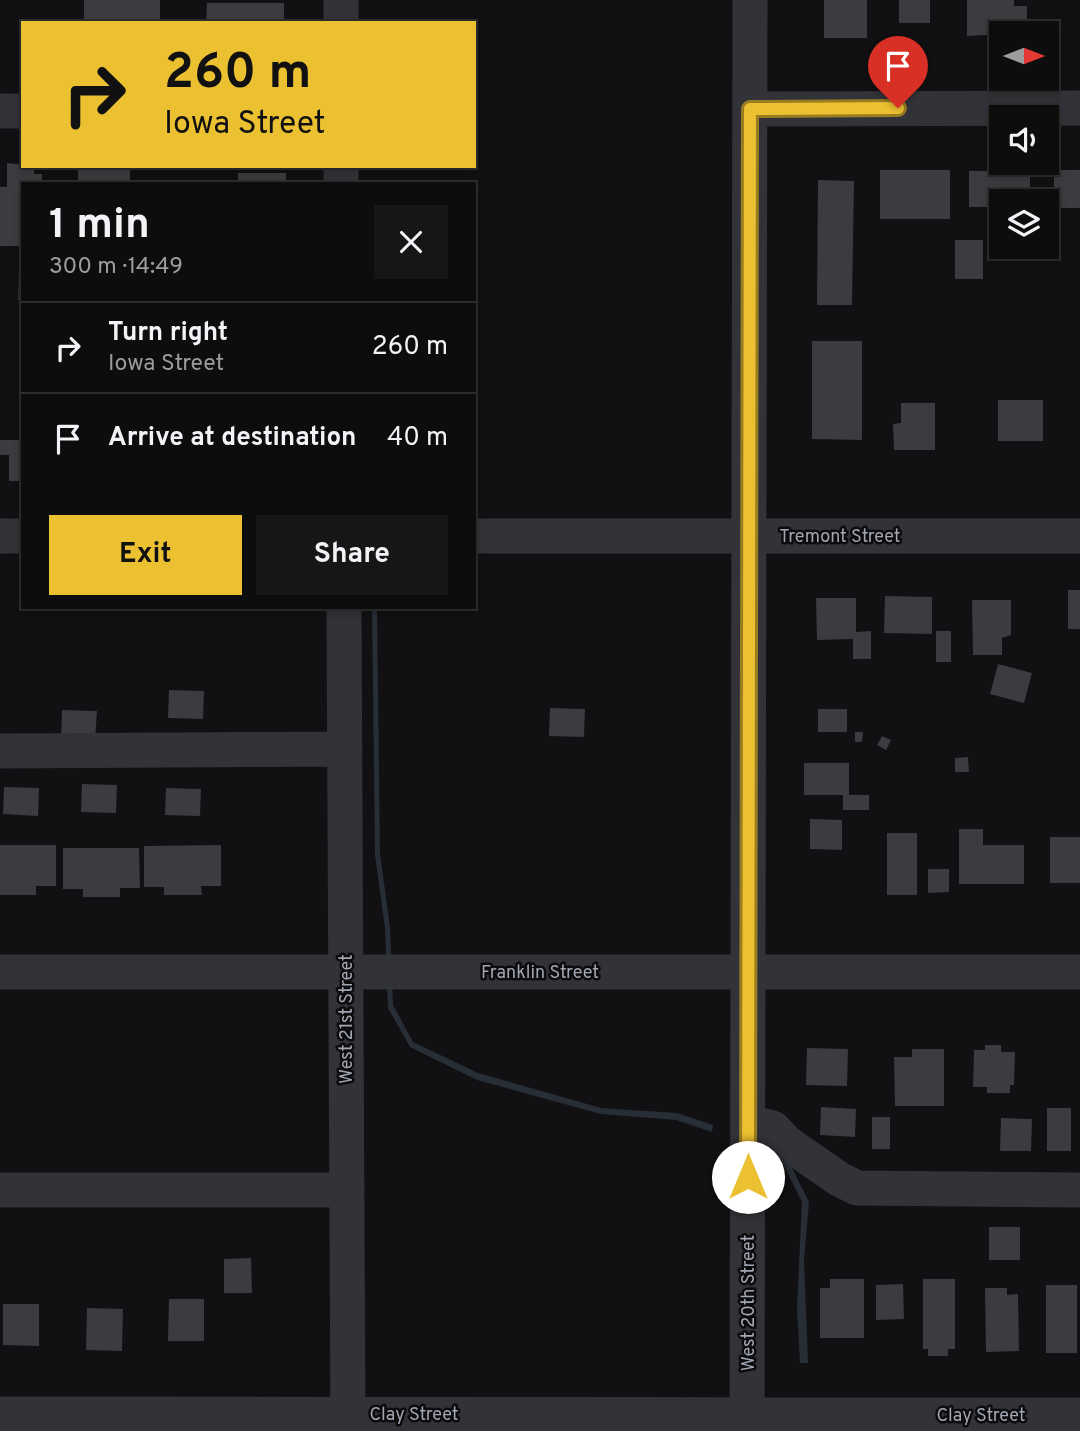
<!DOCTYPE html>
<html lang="en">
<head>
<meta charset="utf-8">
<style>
	:root { --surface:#0d0d0e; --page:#161617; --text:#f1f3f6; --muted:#9a9c9e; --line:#2d2d2e; --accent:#ebc031 }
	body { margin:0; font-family:Overpass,sans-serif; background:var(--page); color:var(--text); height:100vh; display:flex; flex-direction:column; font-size:26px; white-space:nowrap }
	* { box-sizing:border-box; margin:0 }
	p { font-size:23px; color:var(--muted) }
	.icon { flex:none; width:38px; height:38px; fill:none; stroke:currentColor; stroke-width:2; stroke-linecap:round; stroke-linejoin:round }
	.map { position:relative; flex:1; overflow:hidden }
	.drawer { position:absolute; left:21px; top:182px; width:455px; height:427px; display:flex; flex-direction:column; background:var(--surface); border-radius:0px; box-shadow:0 4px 10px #0003,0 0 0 2px var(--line) }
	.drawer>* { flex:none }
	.banner { position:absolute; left:21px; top:21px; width:455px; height:147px; border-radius:0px; box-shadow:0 4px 10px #0003,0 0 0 2px var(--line); background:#ebc031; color:#111; overflow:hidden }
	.needle { width:46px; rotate:90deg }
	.fabs { position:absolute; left:989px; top:21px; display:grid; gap:14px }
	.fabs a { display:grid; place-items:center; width:70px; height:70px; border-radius:0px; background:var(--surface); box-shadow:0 4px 10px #0003,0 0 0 2px var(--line); font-size:35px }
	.pin { position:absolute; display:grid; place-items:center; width:60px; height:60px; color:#fff; margin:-72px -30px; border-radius:50% 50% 50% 0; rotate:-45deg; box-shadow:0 0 7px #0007 }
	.pin .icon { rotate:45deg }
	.me { position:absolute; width:77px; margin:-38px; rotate:0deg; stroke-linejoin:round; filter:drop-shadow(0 0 5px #0008) }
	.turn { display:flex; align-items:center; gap:24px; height:147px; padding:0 28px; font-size:32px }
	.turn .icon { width:91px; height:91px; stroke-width:2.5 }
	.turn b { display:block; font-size:49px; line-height:60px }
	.round { display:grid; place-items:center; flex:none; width:74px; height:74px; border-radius:0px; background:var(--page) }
	.overview { display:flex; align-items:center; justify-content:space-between; height:119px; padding:0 28px }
	h1 { font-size:42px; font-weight:700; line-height:52px }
	.button { display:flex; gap:14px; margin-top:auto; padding:14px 28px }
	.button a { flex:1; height:80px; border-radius:0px; background:var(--accent); color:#111; font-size:28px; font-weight:700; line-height:80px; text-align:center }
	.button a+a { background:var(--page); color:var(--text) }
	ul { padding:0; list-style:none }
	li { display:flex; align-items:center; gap:21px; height:91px; padding:0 28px; border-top:2px solid var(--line) }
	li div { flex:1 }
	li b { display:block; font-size:26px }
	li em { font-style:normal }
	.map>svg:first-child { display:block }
	.water { fill:#282e36 }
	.building { fill:#3b3b40 }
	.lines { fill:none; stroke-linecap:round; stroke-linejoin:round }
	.minor { stroke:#323338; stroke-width:35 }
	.route-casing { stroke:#997d20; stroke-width:18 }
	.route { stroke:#ebc031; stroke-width:12 }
	.labels { text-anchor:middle; stroke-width:5; stroke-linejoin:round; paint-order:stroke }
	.street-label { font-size:18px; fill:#a3a6b3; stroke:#0c0c0e }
</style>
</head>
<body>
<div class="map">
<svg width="1080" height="1431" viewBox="0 0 1080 1431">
	<rect width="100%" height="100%" fill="#111113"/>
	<path class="water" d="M372 607H377L380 854 390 927 393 1005 413 1042 478 1073 601 1108 677 1113 713 1125 712 1132 676 1120 601 1114 477 1080 410 1047 388 1008 385 928 375 855Z
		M765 1141 781 1146 809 1202 804 1260 808 1363H800L797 1307 802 1202 777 1152 765 1148Z"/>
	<path class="building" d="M84 0H160V23H84Z
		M824 0H867V38H824Z
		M899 0H930V23H899Z
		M967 0H1014V6H1027V33L967 36Z
		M207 3H284V23H206Z
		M7 163 34 166V174H42V184H23V246H0V187H7Z
		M130 166V184H78V167Z
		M880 170H950V219H880Z
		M1054 170H1080V208H1054Z
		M969 171H1030V201H1001V207H969Z
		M238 173H286V184H238Z
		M818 180 854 181 852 305H817Z
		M955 240H983V279H955Z
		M19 272H23V300H18Z
		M812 341H862V440L812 439Z
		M998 400H1043V441H998Z
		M901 403H935V450H894L893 424 901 423Z
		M0 440H23V481H9V455H0Z
		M1068 590H1080V629H1068Z
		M885 596 932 597V634L884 633Z
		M816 598H856V632L871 631V659H853V639L817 640Z
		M972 600H1011V635L1002 638V655H973Z
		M936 631H951V662H936Z
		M998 664 1032 673 1024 703 990 694Z
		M169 690 204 691 203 719 168 718Z
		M550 708 585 709 584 737 549 736Z
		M818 709H847V732H818Z
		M62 710 97 711 95 739 61 738Z
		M855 732H863L862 742H855Z
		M882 736 891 740 886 750 877 745Z
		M968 757 969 772H955V758Z
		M804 763H849V795H869V810H843V795H804Z
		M82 784 117 785 116 813 81 812Z
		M4 787 39 788 38 816 3 814Z
		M166 788 201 789 200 816 165 815Z
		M810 819 842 820V850L810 849Z
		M959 829H983V845H1024V884H959Z
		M887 833H917V895H887Z
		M1050 837H1080V883H1050Z
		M0 845H56V886H36V895H0Z
		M221 845V886H201L202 895H164V887H144V846Z
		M63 848H139L140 888H120V897H83V889H63Z
		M928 869H949V892L928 893Z
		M985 1045H1001V1052H1015L1014 1085H1010V1093H987V1087H973L974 1050H985Z
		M807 1048 848 1049 847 1086 806 1085Z
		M912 1049H944V1106H895L894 1057H912Z
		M821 1107 856 1109 855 1137 820 1135Z
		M1047 1108H1071V1151H1047Z
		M872 1117H890V1149H872Z
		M1001 1118 1032 1119 1031 1151H1000Z
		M989 1227H1020V1260H989Z
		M251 1258 252 1293H224V1259Z
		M830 1279H864V1338H820V1288H830Z
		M923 1279H955V1349H948V1356H928V1349H923Z
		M903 1284 904 1319 876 1320V1285Z
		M1046 1285H1077V1353H1046Z
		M985 1288H1007V1295L1018 1294 1019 1351 986 1352Z
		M169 1299H204V1341H168Z
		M3 1304H39V1346L3 1345Z
		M87 1308 123 1309 122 1351 86 1350Z"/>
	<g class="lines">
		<path class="minor" d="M341 0V23
			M750 109 1080 108
			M0 111H23
			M341 166V184
			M0 536H23
			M474 536H1080
			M344 607 348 1431
			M0 751 345 749
			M0 972H1080
			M748 1122 773 1128 787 1143 839 1179 857 1188 1080 1190
			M0 1190H347
			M0 1414 1080 1415
			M747 1431 750 0"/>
	</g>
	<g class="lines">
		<g class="route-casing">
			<path id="route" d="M748 1177 750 109 898 108"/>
		</g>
		<use href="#route" class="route"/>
	</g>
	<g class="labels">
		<g class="street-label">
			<text x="840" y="542">Tremont Street</text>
			<text x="540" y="978">Franklin Street</text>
			<text transform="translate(346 1019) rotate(-90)" y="6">West 21st Street</text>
			<text transform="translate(748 1303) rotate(-90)" y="6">West 20th Street</text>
			<text x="414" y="1420">Clay Street</text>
			<text x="981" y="1421">Clay Street</text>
		</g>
	</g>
</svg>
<div class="fabs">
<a><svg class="needle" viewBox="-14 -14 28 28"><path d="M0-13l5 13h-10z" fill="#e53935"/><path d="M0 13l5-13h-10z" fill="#9a9c9e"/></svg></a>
<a><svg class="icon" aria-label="sound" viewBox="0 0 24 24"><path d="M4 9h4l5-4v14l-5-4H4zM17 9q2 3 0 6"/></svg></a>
<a><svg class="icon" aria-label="layers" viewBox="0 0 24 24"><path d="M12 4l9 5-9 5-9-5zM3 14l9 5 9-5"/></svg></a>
</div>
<div class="pin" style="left:898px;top:108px;background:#d93025"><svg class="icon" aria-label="arrive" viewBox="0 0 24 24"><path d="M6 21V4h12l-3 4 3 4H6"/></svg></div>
<svg class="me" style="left:748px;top:1177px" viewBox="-20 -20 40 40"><circle r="19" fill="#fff"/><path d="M0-13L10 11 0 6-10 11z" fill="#ebc031"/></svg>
<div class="banner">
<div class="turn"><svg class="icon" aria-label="right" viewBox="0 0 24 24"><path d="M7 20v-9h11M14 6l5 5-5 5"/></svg><div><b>260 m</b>Iowa Street</div></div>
</div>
<section class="drawer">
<div class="overview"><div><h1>1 min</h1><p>300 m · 14:49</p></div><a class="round"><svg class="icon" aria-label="close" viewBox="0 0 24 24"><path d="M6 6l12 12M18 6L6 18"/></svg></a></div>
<ul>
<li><svg class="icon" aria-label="right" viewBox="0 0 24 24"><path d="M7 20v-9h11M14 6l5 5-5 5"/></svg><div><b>Turn right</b><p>Iowa Street</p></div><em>260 m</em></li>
<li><svg class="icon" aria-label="arrive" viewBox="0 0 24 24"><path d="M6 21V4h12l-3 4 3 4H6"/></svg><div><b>Arrive at destination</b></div><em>40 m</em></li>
</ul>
<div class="button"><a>Exit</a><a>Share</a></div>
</section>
</div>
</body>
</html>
